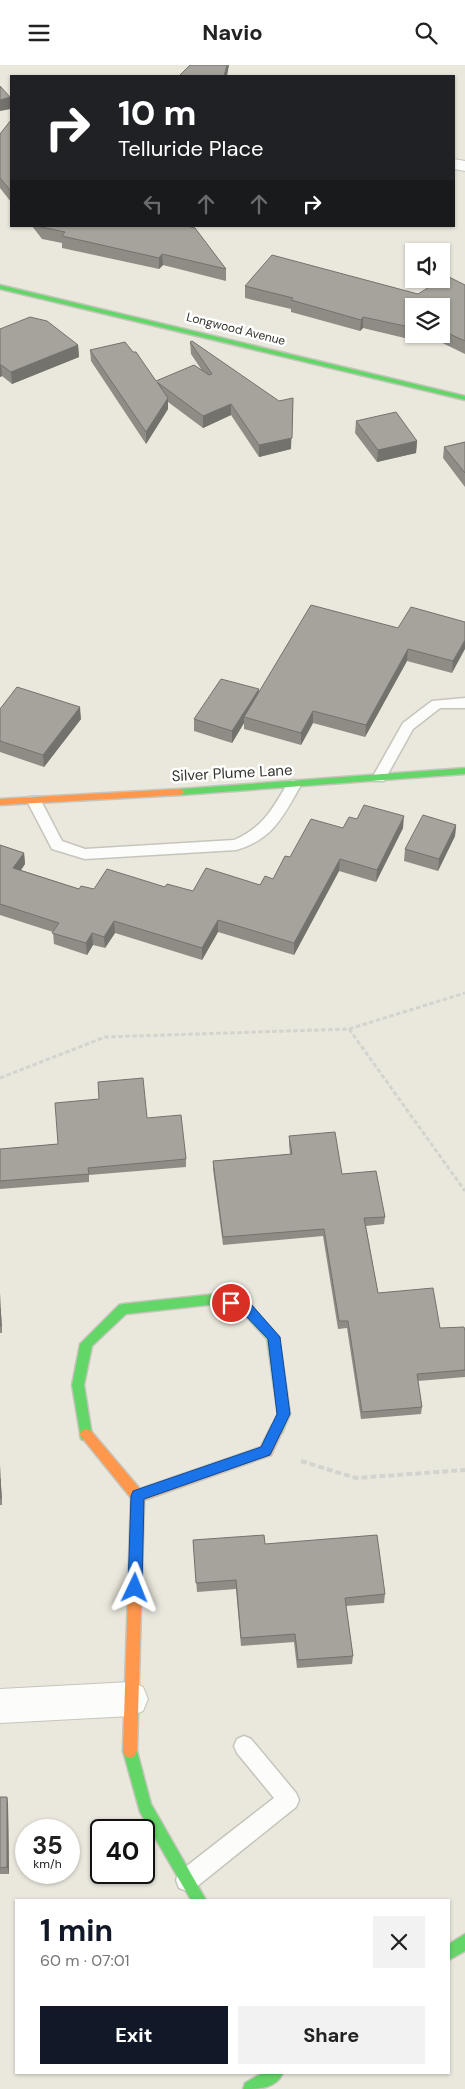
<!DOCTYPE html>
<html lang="en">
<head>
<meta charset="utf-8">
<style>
	:root { --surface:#fff; --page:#f2f2f2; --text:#222; --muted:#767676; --accent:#111827 }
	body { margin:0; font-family:"DM Sans",sans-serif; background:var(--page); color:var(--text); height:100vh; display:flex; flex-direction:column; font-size:19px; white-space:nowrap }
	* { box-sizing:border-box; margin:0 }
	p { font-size:16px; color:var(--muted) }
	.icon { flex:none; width:28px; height:28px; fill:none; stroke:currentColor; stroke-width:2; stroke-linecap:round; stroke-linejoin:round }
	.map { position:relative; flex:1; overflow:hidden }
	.side { position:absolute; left:15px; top:1834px; width:435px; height:175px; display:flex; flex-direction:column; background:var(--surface); border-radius:0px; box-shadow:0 1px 4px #0004 }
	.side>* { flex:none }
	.top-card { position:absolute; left:10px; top:10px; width:445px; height:152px; border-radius:0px; box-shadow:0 1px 4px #0004; background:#202124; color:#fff; overflow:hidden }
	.fabs { position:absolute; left:405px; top:178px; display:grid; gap:10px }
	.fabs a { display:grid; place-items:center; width:45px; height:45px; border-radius:0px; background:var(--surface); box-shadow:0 1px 4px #0004; font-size:25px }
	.speed { position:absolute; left:15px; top:1754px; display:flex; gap:10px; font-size:25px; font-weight:700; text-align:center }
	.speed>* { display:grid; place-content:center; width:65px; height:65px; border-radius:50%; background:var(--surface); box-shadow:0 1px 4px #0004; line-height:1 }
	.speed small { font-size:12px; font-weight:400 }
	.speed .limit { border:2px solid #111; border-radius:8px; background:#fff; color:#111 }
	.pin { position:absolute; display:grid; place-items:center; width:42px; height:42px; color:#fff; margin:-21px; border:2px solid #fff; border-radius:50%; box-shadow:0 1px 5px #0007 }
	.me { position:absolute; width:55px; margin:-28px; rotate:2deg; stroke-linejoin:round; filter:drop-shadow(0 0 4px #0008) }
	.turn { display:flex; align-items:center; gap:18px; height:105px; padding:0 25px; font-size:22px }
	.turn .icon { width:65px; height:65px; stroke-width:2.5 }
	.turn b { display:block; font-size:35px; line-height:42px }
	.lanes { display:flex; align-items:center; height:48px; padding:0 25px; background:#0003; justify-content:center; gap:25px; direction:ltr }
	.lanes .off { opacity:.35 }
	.round { display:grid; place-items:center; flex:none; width:52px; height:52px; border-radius:0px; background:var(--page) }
	.head { display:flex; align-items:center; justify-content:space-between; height:85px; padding:0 25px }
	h1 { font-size:30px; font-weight:700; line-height:38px; color:var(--accent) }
	.primary-button { display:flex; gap:10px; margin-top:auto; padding:10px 25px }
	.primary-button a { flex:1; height:58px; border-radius:0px; background:var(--accent); color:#fff; font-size:20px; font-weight:700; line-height:58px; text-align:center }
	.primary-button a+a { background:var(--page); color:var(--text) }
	header { display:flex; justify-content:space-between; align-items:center; height:65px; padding:0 25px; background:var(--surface); font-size:22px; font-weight:700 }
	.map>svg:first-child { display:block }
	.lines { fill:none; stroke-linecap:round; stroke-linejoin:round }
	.lane-casing { stroke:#c6c5bc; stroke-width:3 }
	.street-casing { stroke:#c6c5bc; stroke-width:2 }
	.fast-casing { stroke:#c6c5bc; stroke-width:3 }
	.slow-casing { stroke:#c6c5bc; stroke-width:3 }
	.path-far1 { stroke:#d3d3cf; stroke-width:3; stroke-dasharray:4.5 2.5; stroke-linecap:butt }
	.path { stroke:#d3d3cf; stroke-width:4; stroke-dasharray:6 3; stroke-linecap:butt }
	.lane { fill:#fcfcfa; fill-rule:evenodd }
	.street { fill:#fcfcfa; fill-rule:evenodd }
	.fast { fill:#63d668; fill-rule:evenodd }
	.slow { fill:#ff974d; fill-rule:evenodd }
	.wall { fill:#8e8c85; fill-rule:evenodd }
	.shaded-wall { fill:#74726c }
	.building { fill:#a5a39b; stroke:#74726c }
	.route { fill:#1a73e8; stroke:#114b97 }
	.labels { text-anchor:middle; stroke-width:5; stroke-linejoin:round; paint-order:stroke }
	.far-street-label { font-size:12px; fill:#34332c; stroke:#fff }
	.street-label { font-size:15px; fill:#34332c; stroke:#fff }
</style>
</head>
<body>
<header><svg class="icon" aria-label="menu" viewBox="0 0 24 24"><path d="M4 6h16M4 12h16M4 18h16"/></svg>Navio<svg class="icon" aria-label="search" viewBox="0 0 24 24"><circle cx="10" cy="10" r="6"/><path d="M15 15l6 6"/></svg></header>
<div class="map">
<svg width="465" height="2024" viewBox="0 0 465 2024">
	<rect width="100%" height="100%" fill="#eae8dd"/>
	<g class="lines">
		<g class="lane-casing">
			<path id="lane" d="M465 633V643H440L413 664 384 716H374L372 713 403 658 432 636Z
				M294 715 299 716 301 720C283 751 274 774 236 785L85 794 52 784 27 736 29 732H39L62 776 85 784 234 775C265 761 272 744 289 716Z
				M244 1671 251 1674 296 1728 299 1735 296 1742 195 1823 187 1826 179 1823 176 1815 179 1807 274 1733 237 1688 234 1681 237 1674Z"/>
		</g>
		<g class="street-casing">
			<path id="street" d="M454 94 465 96V106L454 104Z
				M131 1617 143 1622 148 1634 143 1646 131 1651 0 1658V1624Z"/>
		</g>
		<g class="fast-casing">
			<path id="fast" d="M0 220 465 331V335L0 224Z
				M465 703V709L180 730 175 727 180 724Z
				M216 1229 249 1238 279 1272 290 1349 282 1368 277 1370 272 1368 271 1364 278 1349 267 1274 241 1246 216 1239 126 1249 92 1281 84 1320 92 1370 91 1374 86 1376 81 1374 72 1320 80 1279 119 1240 123 1239Z
				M130 1679 135 1681 137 1686 151 1739 206 1835H191L140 1747 123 1686 125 1681Z
				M465 1869V1886L449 1895V1879Z
				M262 2008H283C276 2024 258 2024 243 2024L245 2018Z"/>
		</g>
		<g class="slow-casing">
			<path id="slow" d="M180 724 185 727 180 730 0 740V734Z
				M277 1358 282 1360 283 1364 271 1390 144 1435 137 1686 135 1691 130 1693 125 1691 123 1686 131 1433 80 1370 81 1366 86 1364 91 1366 140 1424 261 1382 272 1360Z"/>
		</g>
		<path class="path-far1" d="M349 964 465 1126
			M0 1013 105 972 349 964 465 928"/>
		<path class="path" d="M301 1396 356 1413 465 1405"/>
		<use href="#lane" class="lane"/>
		<use href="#street" class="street"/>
		<use href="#fast" class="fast"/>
		<use href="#slow" class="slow"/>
	</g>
	<path class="wall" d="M11 55V137L0 123V69Z
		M32 161H187L226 204V216L163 200 159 204 62 183V178L42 174Z
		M465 220V289L426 270 417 276 363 263 360 266 291 247V244L245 233V221L418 229ZM414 241H441V269H414Z
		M0 264 78 280 79 292 12 319 2 311 0 312Z
		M190 277 291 384 259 392 231 350 203 363 168 337V344L146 379 91 296 90 285 133 287 156 316 201 304 191 289Z
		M356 356 417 376 416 388 377 397 355 368Z
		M465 377V422L443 393 444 382Z
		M465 557 452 608 407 596 365 672 313 658 301 680 244 664V658L232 678 194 666V654L259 624 258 628 398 563Z
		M0 644 81 654 44 702 0 687Z
		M357 754 403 763 376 817 339 806 294 890 218 867 202 895 115 868 105 883 93 880 87 890 54 879 53 867 0 850V780L24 788 25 799 21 805 79 824H94L165 822 193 826 260 820 273 814 290 792 343 763Z
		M456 760 455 771 438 806 404 796 405 784Z
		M147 1053 186 1094V1102L89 1110V1117L0 1124V1084L58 1079Z
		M289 1071 342 1109 385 1152 384 1159 366 1161 378 1228 440 1263 465 1266V1312L418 1316 422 1342 421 1349 361 1354 347 1263 338 1264 323 1171 223 1180 213 1104V1096L290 1089 289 1079Z
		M0 1228 2 1268H0Z
		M0 1400 2 1440H0Z
		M193 1475 265 1479 385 1529 384 1538 346 1541 353 1591 352 1599 297 1603 294 1577 241 1581 236 1524 197 1527Z
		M0 1732H7L8 1739 9 1809H0Z"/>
	<path class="shaded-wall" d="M227 0H229L227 11H224Z
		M10 32 11 44 0 46V35Z
		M162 189 163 200 159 204V193Z
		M363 252V263L360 266 361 255Z
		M417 269H426V270L417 276Z
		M78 280 79 292 12 319 11 307Z
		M0 300H1L2 311 0 312Z
		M168 333V344L146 379V367Z
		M293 333 291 384 259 392V380Z
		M231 339V350L203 363V351Z
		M417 376 416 388 377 397 378 385Z
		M465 575V584L452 608 453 596Z
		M408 584 407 596 365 672 366 660Z
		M259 624 258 636 244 652V658L232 678V666Z
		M80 642 81 654 44 702 43 690Z
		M313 646V658L301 680V668Z
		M404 751 403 763 376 817 377 805Z
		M456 760 455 771 438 806 439 794Z
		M24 788 25 799 14 815 13 803Z
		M340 794 339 806 294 890V878Z
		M218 855V867L202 895V883Z
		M114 856 115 868 105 883 104 872Z
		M92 868 93 880 87 890 86 878Z
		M0 1228 2 1268 1 1261Z
		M0 1400 2 1440 1 1433Z
		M7 1732 8 1739 9 1809 7 1802Z"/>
	<path class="building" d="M190 0H227L224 11H179Z
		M0 21 10 32 0 35Z
		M11 55V126L0 113V69Z
		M40 161H187L195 163 226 204 162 189 159 193 62 171 65 167 41 162Z
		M272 190 418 229 447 211 465 220V276L441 265V241H414V263L363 252 361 255 291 235 293 233 245 221Z
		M30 252 47 256 78 280 11 307 1 300H0V264Z
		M192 276 279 336 293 333 292 373 259 380 231 339 203 351 157 317 168 333 146 367 90 285 125 277 133 287H136L156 316 194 300 209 310 212 309 190 277Z
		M396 347 417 376 378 385 356 356Z
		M465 377V408L444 382Z
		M311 540 398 563 411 542 465 557V575L453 596 408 584 366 660 313 646 301 668 244 652Z
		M221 614 259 624 232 666 194 654Z
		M17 622 80 642 43 690 0 676V644Z
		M364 740 404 751 377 805 340 794 294 878 218 855 202 883 114 856 104 872 92 868 86 878 52 868 59 858 0 839V780L24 788 13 803 79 824 81 821 94 824 107 804 165 822 167 819 193 826 206 803 260 820 265 811 273 814 285 791 290 792 311 754 343 763 349 752 357 754Z
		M423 750 456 760 439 794 405 784Z
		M143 1013 147 1053 181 1050 186 1094 88 1103 89 1109 0 1116V1084L58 1079 55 1038 99 1034 98 1017Z
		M335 1067 342 1109 376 1106 385 1152 364 1153 378 1228 433 1223 440 1263 464 1262 465 1266V1305L417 1309 422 1342 362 1347 348 1256H339L324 1164 223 1172 213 1096 292 1089 289 1071Z
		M0 1243 1 1261H0Z
		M0 1414 1 1433H0Z
		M264 1470 265 1479 377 1470 385 1529 345 1533 353 1591 298 1595 295 1569 241 1573 236 1515 196 1518 193 1475Z
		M0 1732H7V1802L0 1803Z"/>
	<path class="route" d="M231 1233 250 1238 280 1272 290 1349 270 1390 144 1434 142 1523 140 1527 135 1529 130 1527 128 1523 131 1431 133 1426 261 1382 277 1349 268 1274 241 1246 226 1242 225 1238 226 1234Z"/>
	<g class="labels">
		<g class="far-street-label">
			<text transform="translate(236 264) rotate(14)" y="4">Longwood Avenue</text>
		</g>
		<g class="street-label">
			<text transform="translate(232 708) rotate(-3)" y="5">Silver Plume Lane</text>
		</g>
	</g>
</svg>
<div class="fabs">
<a><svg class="icon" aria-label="sound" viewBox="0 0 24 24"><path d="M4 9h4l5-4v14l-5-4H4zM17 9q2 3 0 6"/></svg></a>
<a><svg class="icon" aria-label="layers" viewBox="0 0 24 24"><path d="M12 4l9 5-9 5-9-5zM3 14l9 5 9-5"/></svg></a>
</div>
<div class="speed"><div>35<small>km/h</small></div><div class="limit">40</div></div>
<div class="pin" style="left:231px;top:1238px;background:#d93025"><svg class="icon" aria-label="arrive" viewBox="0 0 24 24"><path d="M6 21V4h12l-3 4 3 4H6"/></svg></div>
<svg class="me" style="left:135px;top:1523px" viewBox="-20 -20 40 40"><path d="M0-17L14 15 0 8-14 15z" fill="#1a73e8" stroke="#fff" stroke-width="4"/></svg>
<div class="top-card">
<div class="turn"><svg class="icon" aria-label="right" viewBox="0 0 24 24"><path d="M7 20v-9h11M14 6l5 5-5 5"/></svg><div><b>10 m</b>Telluride Place</div></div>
<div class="lanes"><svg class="icon off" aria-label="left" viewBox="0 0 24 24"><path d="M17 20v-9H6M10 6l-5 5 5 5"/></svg><svg class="icon off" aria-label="ahead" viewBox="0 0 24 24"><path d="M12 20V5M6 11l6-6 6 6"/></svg><svg class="icon off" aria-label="ahead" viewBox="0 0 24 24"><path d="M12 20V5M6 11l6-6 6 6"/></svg><svg class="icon" aria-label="right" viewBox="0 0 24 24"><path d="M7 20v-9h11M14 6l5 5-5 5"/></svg></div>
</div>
<section class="side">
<div class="head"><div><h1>1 min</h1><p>60 m · 07:01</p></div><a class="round"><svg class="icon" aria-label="close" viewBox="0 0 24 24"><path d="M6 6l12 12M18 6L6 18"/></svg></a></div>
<div class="primary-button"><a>Exit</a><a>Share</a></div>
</section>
</div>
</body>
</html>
